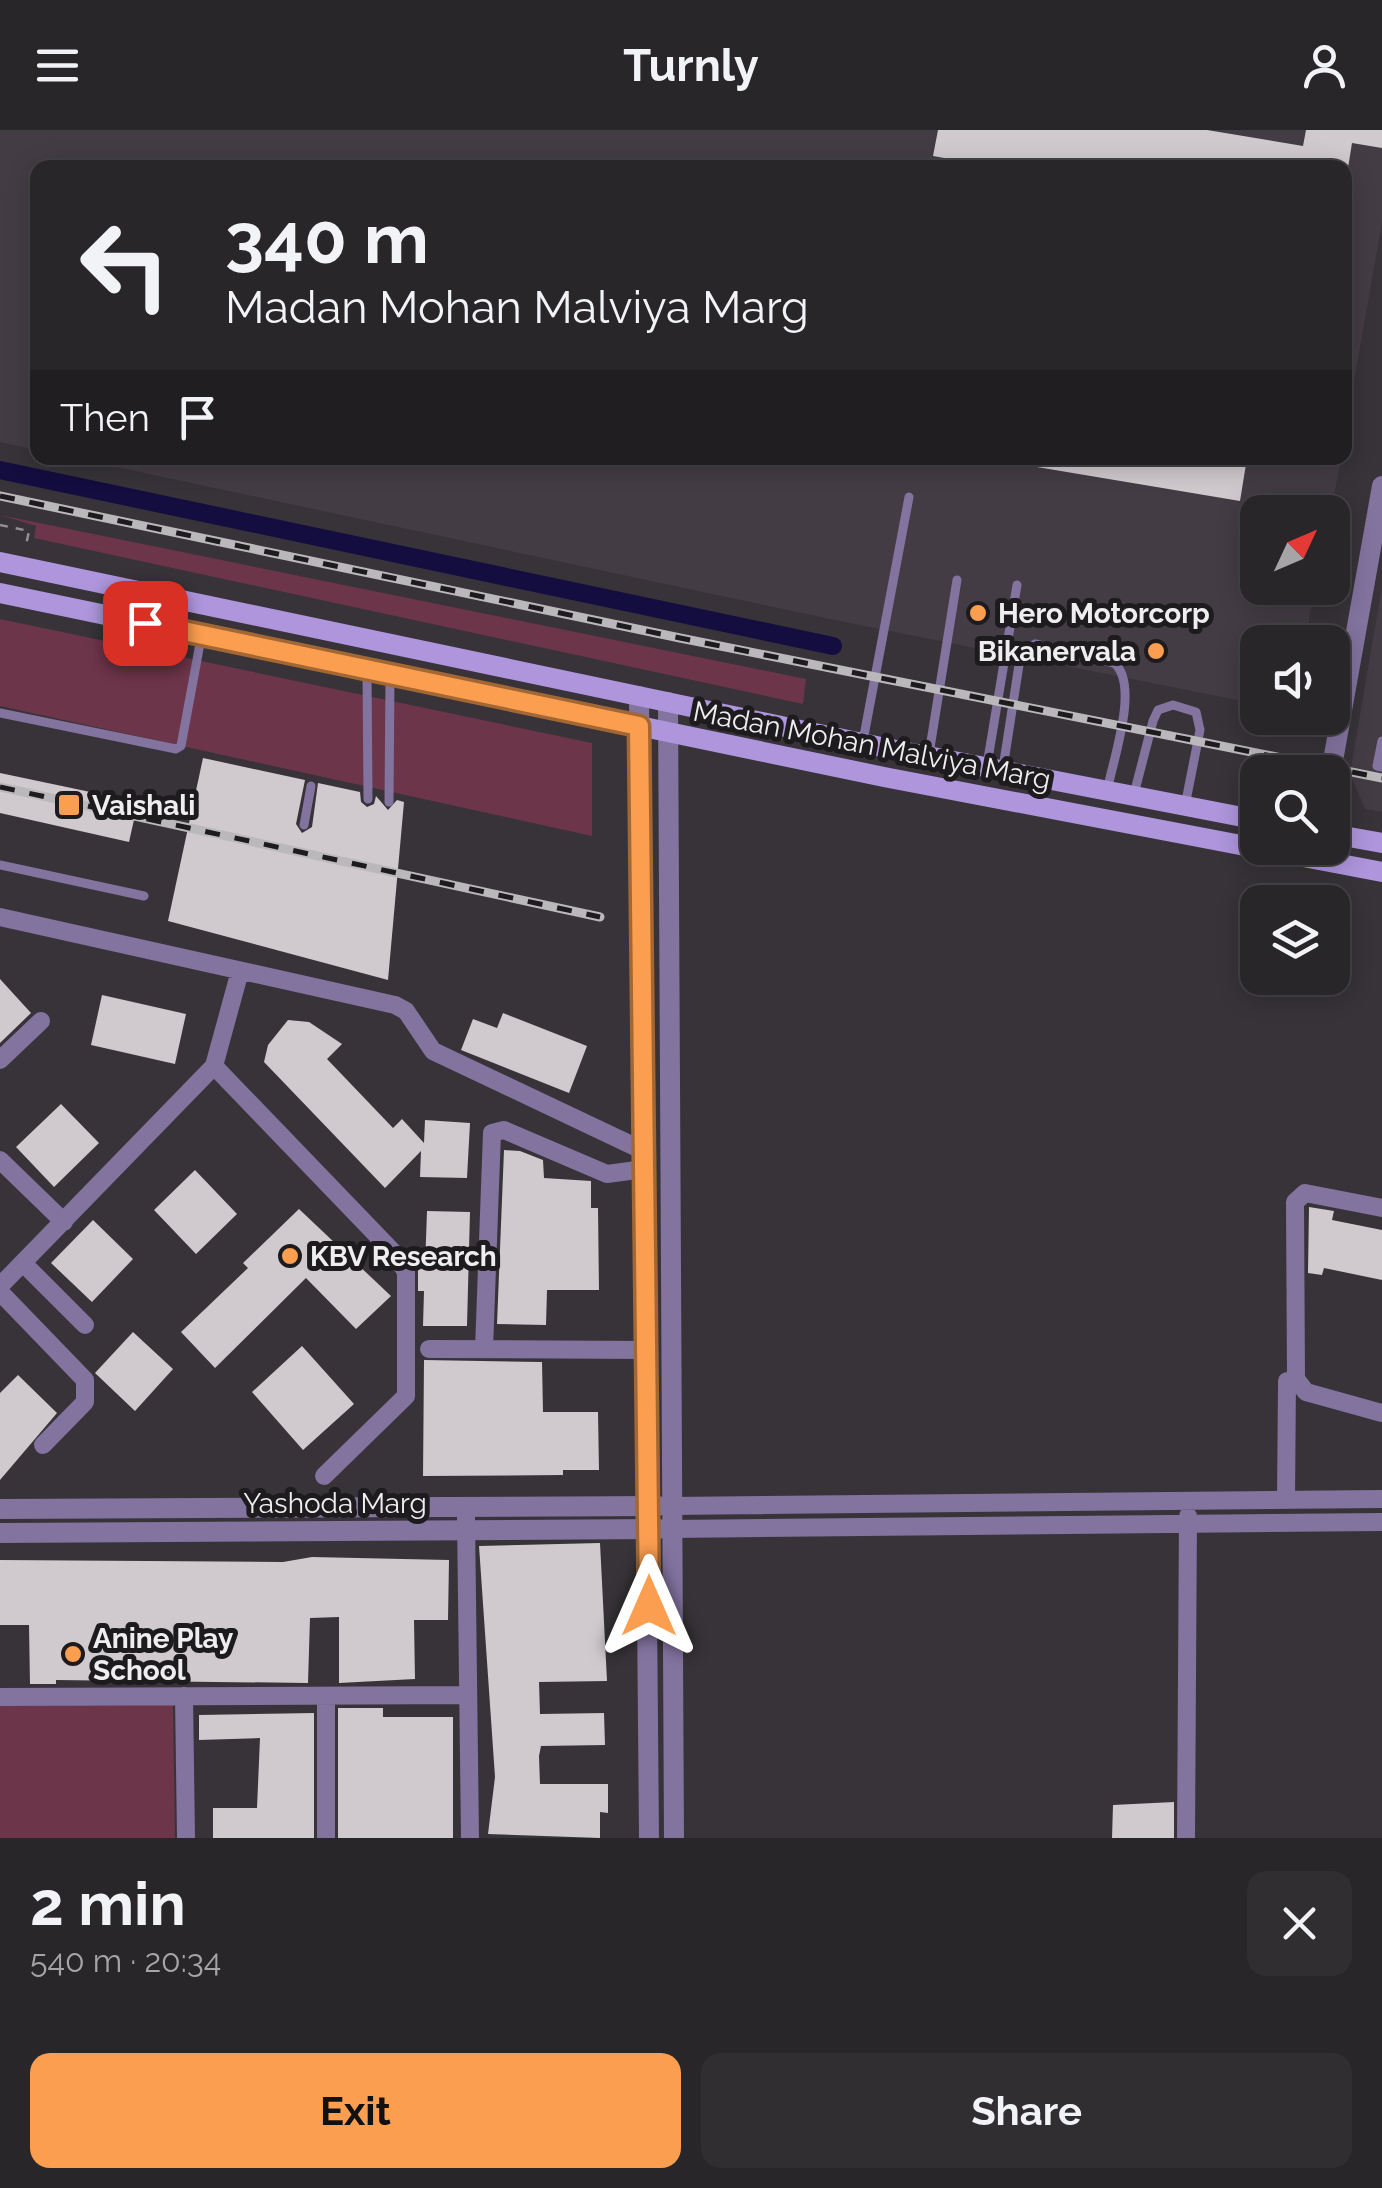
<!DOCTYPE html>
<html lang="en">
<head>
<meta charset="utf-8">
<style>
	:root { --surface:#29262a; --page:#312e32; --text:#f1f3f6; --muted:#a5a5a8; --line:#454347; --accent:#fb9e50 }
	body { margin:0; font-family:Raleway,sans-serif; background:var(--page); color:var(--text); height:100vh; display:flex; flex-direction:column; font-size:38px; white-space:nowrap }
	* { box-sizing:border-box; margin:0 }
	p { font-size:32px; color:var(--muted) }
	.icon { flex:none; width:55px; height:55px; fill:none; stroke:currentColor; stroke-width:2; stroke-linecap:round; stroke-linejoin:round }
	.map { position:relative; height:1708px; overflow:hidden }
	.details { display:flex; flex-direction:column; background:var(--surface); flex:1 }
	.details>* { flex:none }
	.top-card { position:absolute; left:30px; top:30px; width:1322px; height:305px; border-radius:20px; box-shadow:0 5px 25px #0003,0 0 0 2px var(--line); background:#29262a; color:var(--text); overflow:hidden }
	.needle { width:65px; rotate:46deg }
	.tools { position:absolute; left:1240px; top:365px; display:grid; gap:20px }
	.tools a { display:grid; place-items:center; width:110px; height:110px; border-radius:20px; background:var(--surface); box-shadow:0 5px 25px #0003,0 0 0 2px var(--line); font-size:50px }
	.pin { position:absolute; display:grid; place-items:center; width:85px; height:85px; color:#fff; margin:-42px; border-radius:20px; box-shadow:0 5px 15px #0006 }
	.me { position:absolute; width:110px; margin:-55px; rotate:0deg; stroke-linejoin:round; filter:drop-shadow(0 0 8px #0008) }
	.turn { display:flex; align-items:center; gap:35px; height:210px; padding:0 30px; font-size:45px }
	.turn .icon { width:130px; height:130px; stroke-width:2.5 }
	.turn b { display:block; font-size:70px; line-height:85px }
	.then { display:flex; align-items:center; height:95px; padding:0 30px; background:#0003; gap:20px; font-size:38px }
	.round { display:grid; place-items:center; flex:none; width:105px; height:105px; border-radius:20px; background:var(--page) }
	.headline { display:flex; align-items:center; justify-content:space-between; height:170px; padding:0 30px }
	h1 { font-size:60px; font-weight:700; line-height:75px }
	.action { display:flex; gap:20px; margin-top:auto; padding:20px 30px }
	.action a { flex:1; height:115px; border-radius:20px; background:var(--accent); color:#111; font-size:40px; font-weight:700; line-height:115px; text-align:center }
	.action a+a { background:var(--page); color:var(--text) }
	header { display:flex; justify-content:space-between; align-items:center; height:130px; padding:0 30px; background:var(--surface); font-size:45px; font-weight:700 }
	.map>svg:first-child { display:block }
	.built { fill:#443c44 }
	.green { fill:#6d3549 }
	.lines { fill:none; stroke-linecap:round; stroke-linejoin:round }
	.canal { stroke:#130d40; stroke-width:18 }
	.building { fill:#d0c9ce }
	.path { stroke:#939094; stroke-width:2.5; stroke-dasharray:8 8; stroke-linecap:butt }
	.service { stroke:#82739f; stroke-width:9 }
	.minor { stroke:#82739f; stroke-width:18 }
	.tertiary { stroke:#82739f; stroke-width:20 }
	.secondary { stroke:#ae95dc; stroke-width:20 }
	.rail-casing { stroke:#bbb8bc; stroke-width:9 }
	.rail { stroke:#1d1b1e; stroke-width:5; stroke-dasharray:15; stroke-linecap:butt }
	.route-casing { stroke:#a36734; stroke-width:25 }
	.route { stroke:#fb9e50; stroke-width:18 }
	.poi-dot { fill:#fb9e50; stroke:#1d1b1e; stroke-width:4 }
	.labels { text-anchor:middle; stroke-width:10; stroke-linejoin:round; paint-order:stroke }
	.poi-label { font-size:28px; font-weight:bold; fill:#efedf0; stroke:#1d1b1e; text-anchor:start }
	.street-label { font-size:28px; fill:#efedf0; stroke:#1d1b1e }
</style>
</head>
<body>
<header><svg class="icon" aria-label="menu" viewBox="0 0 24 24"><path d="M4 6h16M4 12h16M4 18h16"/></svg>Turnly<svg class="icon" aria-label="person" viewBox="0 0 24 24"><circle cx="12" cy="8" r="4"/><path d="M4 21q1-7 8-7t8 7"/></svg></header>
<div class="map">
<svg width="1382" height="1708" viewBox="0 0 1382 1708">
	<rect width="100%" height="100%" fill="#373338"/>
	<path class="built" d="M0 0H1382V92L1345 303V38H38L37 320 0 312Z
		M74 328H1341L1331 382H1258V458H1316L1304 512H1258L1257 574 830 489Z
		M1382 456V682L1365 679 1350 644Z"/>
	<path class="green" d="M0 385 806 549 803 574 34 408 36 396Z
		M0 489 592 613V706L0 576Z
		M173 1573 175 1708H0V1576Z"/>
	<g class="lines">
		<path class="canal" d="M0 340 833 516"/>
	</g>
	<path class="building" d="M938 0H1207L1303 16 1306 0H1382V18L1352 13 1348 38H948L950 29 933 26Z
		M1026 328H1247L1240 371 1025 335Z
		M203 628 305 650 296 694 302 703 312 697 318 653 360 662 361 672 367 677 374 674 376 666 388 680 397 670 404 672 388 850 168 791Z
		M0 643 138 672 129 712 0 683Z
		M0 849 31 883 0 913Z
		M102 865 186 884 175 934 91 915Z
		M503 883 587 916 569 963 461 920 473 889 497 898Z
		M288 890 309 892 342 914 327 929 393 998 402 989 424 1013 425 990 470 993 467 1048 420 1047 421 1021 385 1058 264 932 268 915Z
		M61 974 99 1013 54 1057 16 1017Z
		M504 1020 520 1021 543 1030 544 1048 591 1051V1078H598L599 1160H547L546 1195 497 1194Z
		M195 1040 237 1084 196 1124 154 1080Z
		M1309 1077 1334 1081 1332 1090 1382 1100V1150L1324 1138 1322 1145 1308 1143Z
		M299 1079 391 1166 356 1199 306 1148 215 1238 181 1202 248 1138 243 1133Z
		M427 1081 470 1082 467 1196H423L424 1161H418V1136L425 1137Z
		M93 1090 133 1129 92 1172 51 1133Z
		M133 1202 173 1239 135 1281 95 1243Z
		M302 1216 354 1274 303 1320 252 1262Z
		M424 1230 542 1232 543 1282H598L599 1340H563V1345L423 1346Z
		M18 1245 57 1283 0 1350V1263Z
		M600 1413 607 1551 539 1552 540 1584 604 1583 605 1615 541 1616 539 1626 540 1654H608V1683L600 1682V1708L488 1704 495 1647 479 1416Z
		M312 1427 449 1430 448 1490H414L415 1549 339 1553V1487L310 1488 308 1553 56 1550V1554H30L29 1495H0V1430L283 1432Z
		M338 1578H383V1587H453V1708H338Z
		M314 1583V1708H213V1678H257L260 1608 199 1610V1585Z
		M1174 1672V1708H1112L1113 1675Z"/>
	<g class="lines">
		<path class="path" d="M0 395 29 401 26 415"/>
		<path class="service" d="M367 542 368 669
			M0 583 176 619 181 616 201 508
			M863 611 909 367
			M1382 611 1377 636 1382 637
			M929 624 957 450
			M987 635 1017 455
			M1003 638 1021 522 1035 514 1114 533C1140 554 1113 630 1107 661
			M1134 664 1153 591 1158 580 1173 575 1196 582 1200 600 1185 676
			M389 672 390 547
			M304 695 311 656
			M0 735 144 766"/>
		<path class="minor" d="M0 787 395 875 406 881 433 921 644 1021
			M0 930 41 891
			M214 936 395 1124 406 1142V1266L324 1346
			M0 1030 64 1092
			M1382 1078 1305 1063 1295 1072 1296 1249 1306 1262 1382 1283
			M23 1133 85 1195
			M0 1156 214 936 240 841
			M0 1162 85 1250V1272L43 1315
			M429 1219 648 1220
			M484 1219 492 1003 504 1000 607 1044 644 1039
			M1286 1370 1287 1251
			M671 1376 1382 1369
			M466 1387 470 1708
			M671 1399 1382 1392
			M184 1566 186 1708
			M326 1566V1708
			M0 1567 468 1565
			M1186 1708 1188 1386"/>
		<path class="tertiary" d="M639 566 649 1708
			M668 572 674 1708
			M1331 642 1382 356
			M0 1379 658 1376
			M0 1403 659 1399"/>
		<path class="secondary" d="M0 432 886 618 1258 690
			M0 463 884 647 1382 742
			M1332 704 1382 713"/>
		<g class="rail-casing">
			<path id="rail" d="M0 366 680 508 1382 648
				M0 657 600 787"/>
		</g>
		<use href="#rail" class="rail"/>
	</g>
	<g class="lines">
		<g class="route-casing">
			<path id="route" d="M145 493 639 596 649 1476"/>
		</g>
		<use href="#route" class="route"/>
	</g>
	<g class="poi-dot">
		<circle cx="978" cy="483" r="10"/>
		<circle cx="1156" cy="521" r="10"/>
		<rect x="57" y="663" width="24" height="24" rx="5"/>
		<circle cx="290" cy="1126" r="10"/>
		<circle cx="73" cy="1524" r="10"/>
	</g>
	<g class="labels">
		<g class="poi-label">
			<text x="998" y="493">Hero Motorcorp</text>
			<text x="1136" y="531" text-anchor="end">Bikanervala</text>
			<text x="92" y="685">Vaishali</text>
			<text x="310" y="1136">KBV Research</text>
			<text x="93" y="1518">Anine Play<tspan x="93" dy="32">School</tspan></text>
		</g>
		<g class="street-label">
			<text transform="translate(872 615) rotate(11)" y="10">Madan Mohan Malviya Marg</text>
			<text x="335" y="1383">Yashoda Marg</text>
		</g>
	</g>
</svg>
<div class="tools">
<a><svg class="needle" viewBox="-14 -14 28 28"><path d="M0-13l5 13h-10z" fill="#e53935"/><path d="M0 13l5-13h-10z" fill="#a5a5a8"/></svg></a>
<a><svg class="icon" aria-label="sound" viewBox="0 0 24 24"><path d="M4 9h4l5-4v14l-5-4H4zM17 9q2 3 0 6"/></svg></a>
<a><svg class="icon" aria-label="search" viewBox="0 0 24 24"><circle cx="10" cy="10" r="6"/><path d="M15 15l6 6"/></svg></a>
<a><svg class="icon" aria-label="layers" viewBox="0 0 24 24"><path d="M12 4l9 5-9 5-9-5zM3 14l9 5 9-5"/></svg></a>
</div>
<div class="pin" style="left:145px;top:493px;background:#d93025"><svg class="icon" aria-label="arrive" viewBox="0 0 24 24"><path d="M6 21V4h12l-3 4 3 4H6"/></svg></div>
<svg class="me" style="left:649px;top:1476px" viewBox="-20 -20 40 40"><path d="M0-17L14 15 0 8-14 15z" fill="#fb9e50" stroke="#fff" stroke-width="4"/></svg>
<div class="top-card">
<div class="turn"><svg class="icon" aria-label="left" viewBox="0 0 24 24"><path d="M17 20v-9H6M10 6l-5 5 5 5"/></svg><div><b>340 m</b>Madan Mohan Malviya Marg</div></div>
<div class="then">Then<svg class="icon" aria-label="arrive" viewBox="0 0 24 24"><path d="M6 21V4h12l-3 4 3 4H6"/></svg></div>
</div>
</div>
<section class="details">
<div class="headline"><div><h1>2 min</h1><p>540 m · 20:34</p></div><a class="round"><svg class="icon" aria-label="close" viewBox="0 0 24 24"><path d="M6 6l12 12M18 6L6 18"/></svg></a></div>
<div class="action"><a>Exit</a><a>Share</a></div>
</section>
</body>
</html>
